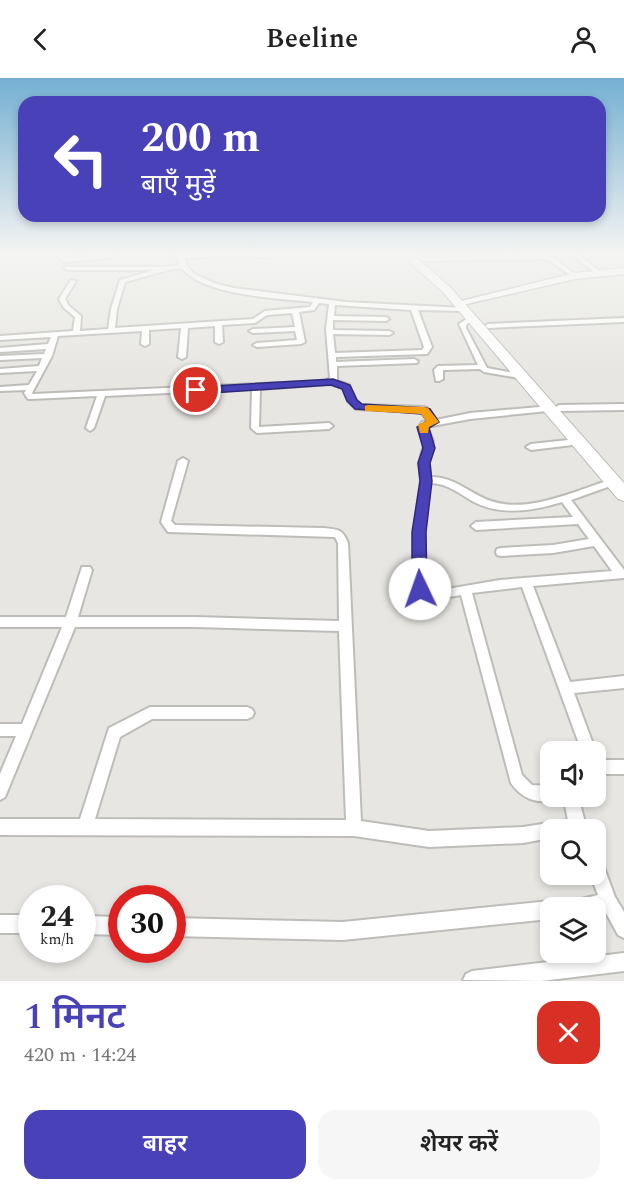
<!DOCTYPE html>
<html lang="hi">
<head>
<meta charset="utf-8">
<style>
	:root { --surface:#fff; --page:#f6f6f6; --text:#222; --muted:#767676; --accent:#4941b8 }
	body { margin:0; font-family:Spectral,"Noto Sans Devanagari",serif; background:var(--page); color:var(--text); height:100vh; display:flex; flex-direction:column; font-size:22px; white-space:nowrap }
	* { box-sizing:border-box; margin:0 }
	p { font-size:20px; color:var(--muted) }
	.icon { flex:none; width:33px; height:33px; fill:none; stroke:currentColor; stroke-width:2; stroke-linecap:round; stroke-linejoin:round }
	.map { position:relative; height:903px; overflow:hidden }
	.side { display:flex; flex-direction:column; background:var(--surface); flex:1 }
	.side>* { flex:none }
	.hud { position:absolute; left:18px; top:18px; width:588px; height:126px; border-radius:18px; box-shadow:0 3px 9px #0003; background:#4941b8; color:#fff; overflow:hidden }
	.buttons { position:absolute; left:540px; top:663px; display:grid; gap:12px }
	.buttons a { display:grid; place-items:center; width:66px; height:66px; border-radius:12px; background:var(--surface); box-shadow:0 3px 9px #0003; font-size:30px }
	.speed { position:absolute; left:18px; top:807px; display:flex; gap:12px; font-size:30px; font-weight:700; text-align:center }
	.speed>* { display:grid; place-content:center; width:78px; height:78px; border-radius:50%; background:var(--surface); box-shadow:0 3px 9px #0003; line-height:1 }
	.speed small { font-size:15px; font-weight:400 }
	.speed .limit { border:9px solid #d22; background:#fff; color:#111 }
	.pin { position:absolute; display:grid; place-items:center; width:51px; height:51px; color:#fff; margin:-26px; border:3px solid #fff; border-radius:50%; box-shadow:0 2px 6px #0007 }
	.me { position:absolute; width:66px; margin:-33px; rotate:357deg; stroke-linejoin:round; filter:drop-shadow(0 0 4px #0008) }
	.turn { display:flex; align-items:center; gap:21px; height:126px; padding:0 24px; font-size:27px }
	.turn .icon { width:78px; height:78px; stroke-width:2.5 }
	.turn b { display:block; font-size:42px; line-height:51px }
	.round { display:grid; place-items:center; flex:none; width:63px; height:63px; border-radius:18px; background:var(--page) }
	.summary { display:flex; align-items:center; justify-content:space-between; height:102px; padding:0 24px }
	h1 { font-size:36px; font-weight:600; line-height:45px; color:var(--accent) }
	.primary-button { display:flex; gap:12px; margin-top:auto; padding:12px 24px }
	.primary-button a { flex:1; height:69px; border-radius:18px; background:var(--accent); color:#fff; font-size:24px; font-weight:600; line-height:69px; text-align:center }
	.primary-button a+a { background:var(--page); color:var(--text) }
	header { display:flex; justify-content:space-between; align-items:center; height:78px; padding:0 24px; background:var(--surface); font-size:27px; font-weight:600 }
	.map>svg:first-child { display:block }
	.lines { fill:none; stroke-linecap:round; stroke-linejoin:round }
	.street-casing { stroke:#bdbcb8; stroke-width:4 }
	.secondary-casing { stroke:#bdbcb8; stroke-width:3 }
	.highway-casing { stroke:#bdbcb8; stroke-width:2 }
	.street { fill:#fff; fill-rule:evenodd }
	.secondary { fill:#fff; fill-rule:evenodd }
	.highway { fill:#fff; fill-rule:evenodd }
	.route { fill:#4941b8; stroke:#2f2a78; stroke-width:1.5 }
	.slow { fill:#f59e0b }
</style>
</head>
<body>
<header><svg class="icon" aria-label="back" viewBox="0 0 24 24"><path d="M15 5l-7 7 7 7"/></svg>Beeline<svg class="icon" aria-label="person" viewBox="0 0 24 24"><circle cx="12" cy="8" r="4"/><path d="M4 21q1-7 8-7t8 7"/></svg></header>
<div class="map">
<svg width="624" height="903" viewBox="0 0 624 903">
	<rect width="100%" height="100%" fill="#e7e6e2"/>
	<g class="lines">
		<g class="street-casing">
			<path id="street" d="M62 174H68L65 180 118 174 108 180 64 184 59 180Z
				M175 174H181L182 177 225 174H284L268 179 225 178 183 180 188 189 194 196 214 205 233 210 346 224 465 230 466 231 463 233 418 232 432 269 427 276 336 279V284L414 281 418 283 417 285 337 288V303L349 307 356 322 361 327 424 329 427 330 436 342 470 335 551 328V332L548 333 470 341 427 349 433 363 429 385 430 399C454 398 470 416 491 423 527 436 575 413 610 402H616L618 404 616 406 571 422 624 492V500L533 508 570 604 624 598V610L574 615 596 674V676V674H582L522 509 472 515 522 697 532 707 550 708V718H556L555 720C538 728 521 720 511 705L461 517 430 522 418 519 414 511V454L421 402 419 385 425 363 419 349 422 344 428 343 421 334 356 331 348 323 343 310 331 306 260 311 259 349 329 345 333 348 329 351 257 355 251 350 252 311 105 318 94 350 90 353 86 350 97 318 31 321H28L24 315 26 312 0 313V309L29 307 37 293 0 295V291L39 288 42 280 0 282V278L44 276 46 271 0 274V270L48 266 51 259 0 262V258L73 253 75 239 64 230 59 221 71 202 76 203 65 221 69 228 81 238 80 253 108 251 111 231 120 202 154 192H67L65 191V189H163L180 187ZM182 190C201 217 281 221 313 224L310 229 265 233 253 241 115 250 117 231 125 204 168 192ZM319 225 329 226 326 251 330 300 325 303 33 316 32 315 52 278 58 258 142 253 141 266 145 268 149 266V252L181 250 178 279 182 281 186 279 188 250 215 248V264L219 266 223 264 222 247 255 245 267 237 292 235 295 249 253 251 249 253 253 255 295 253 297 262 257 265 253 267 257 269 301 266 305 264 299 234 314 232ZM335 227 411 232 424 269 422 272 335 275 333 256 389 257 393 255 389 253 333 252V242L386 243 389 241 386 239 334 238ZM430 405C447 405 460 416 474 424 501 438 533 433 562 424L573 439 476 444 471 448 476 452 578 446 589 461 553 467 501 470 497 471 496 474 497 477 501 478 553 475 594 468 612 493 500 502 430 514 426 513 424 454Z
				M538 174H545L578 198 573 199 547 181 423 183 420 181 423 179 542 177Z
				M568 174H575L602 195 597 196Z
				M471 238 474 240 466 247V250L487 290 525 297V301L484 294 480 291 443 292V301L439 303H436L434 292 438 288 478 287 459 246Z
				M624 240V244L488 250 485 248 488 246Z
				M624 326V332L559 333 555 330 559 327Z
				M578 361 582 364 581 366 531 372 526 369 531 366Z
				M183 380 188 383 171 443 175 447 323 450C338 452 342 450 348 465L361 743 429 753 523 749 568 742 563 718H578L587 752H550V760L523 765 429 769 354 758 0 757V741H80L109 650 150 629H247L252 631 254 635 252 639 247 641H152L120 659 95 741 346 742 339 553 195 549H75L5 719 0 722V696L16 658H0V646H22L62 549H0V539H66L82 489H90L92 492 78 539H195L339 543 338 465 335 459 168 454 161 444 178 383Z
				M596 682H624V696H596Z
				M596 782 602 784 615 819 624 834V860L618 857 605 833 596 835V830H566L568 824 598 817 590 796H596Z
				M550 823 556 826 558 830H550V841L343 862 172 858V840L343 844Z
				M0 837H32V855H0Z
				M82 838 122 839V857L82 856Z
				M624 875V893L541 903 463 902 466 896 472 893Z"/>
		</g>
		<g class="secondary-casing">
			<path id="secondary" d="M624 190V196L575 201 458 228 453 225 575 195Z"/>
		</g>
		<g class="highway-casing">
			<path id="highway" d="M398 174H410L450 209 624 405V423L618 421 442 213Z"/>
		</g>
		<use href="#street" class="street"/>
		<use href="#secondary" class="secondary"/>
		<use href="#highway" class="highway"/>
	</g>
	<linearGradient id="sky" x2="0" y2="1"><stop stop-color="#74afd2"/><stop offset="0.58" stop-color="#f4f4f2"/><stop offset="1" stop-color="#f4f4f2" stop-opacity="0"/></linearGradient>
	<rect width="624" height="301" fill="url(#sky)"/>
	<path class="route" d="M333 301 350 307 357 322 362 326 426 330 430 331 439 344 429 350 435 370 430 385 432 403 426 454 427 511 425 515H414L412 511V454L420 403 418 385 423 370 417 349 427 343 422 336 355 331 347 323 342 311 331 307 196 316 191 312 196 309Z"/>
	<path class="slow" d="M368 327 424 329 428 330 439 344 429 349 428 355H420L418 347 426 343 421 336 365 333V328Z"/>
</svg>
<div class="buttons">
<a><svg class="icon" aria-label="sound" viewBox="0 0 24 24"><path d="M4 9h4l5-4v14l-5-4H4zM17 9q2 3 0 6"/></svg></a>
<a><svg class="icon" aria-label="search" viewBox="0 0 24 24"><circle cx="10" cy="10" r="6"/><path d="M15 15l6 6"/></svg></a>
<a><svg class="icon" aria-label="layers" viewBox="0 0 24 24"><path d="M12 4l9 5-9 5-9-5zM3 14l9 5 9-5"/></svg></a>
</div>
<div class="speed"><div>24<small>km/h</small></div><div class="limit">30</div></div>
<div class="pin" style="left:196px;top:312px;background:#d93025"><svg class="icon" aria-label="arrive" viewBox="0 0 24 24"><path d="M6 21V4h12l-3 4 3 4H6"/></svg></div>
<svg class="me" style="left:420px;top:511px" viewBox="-20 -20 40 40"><circle r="19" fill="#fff"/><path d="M0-13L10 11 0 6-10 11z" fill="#4941b8"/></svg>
<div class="hud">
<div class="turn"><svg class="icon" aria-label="left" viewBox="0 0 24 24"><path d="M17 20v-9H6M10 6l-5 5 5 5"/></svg><div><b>200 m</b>बाएँ मुड़ें</div></div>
</div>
</div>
<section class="side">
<div class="summary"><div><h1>1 मिनट</h1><p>420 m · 14:24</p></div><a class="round" style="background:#d93025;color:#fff"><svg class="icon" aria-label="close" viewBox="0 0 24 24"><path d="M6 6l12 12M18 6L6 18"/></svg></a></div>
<div class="primary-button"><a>बाहर</a><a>शेयर करें</a></div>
</section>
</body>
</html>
